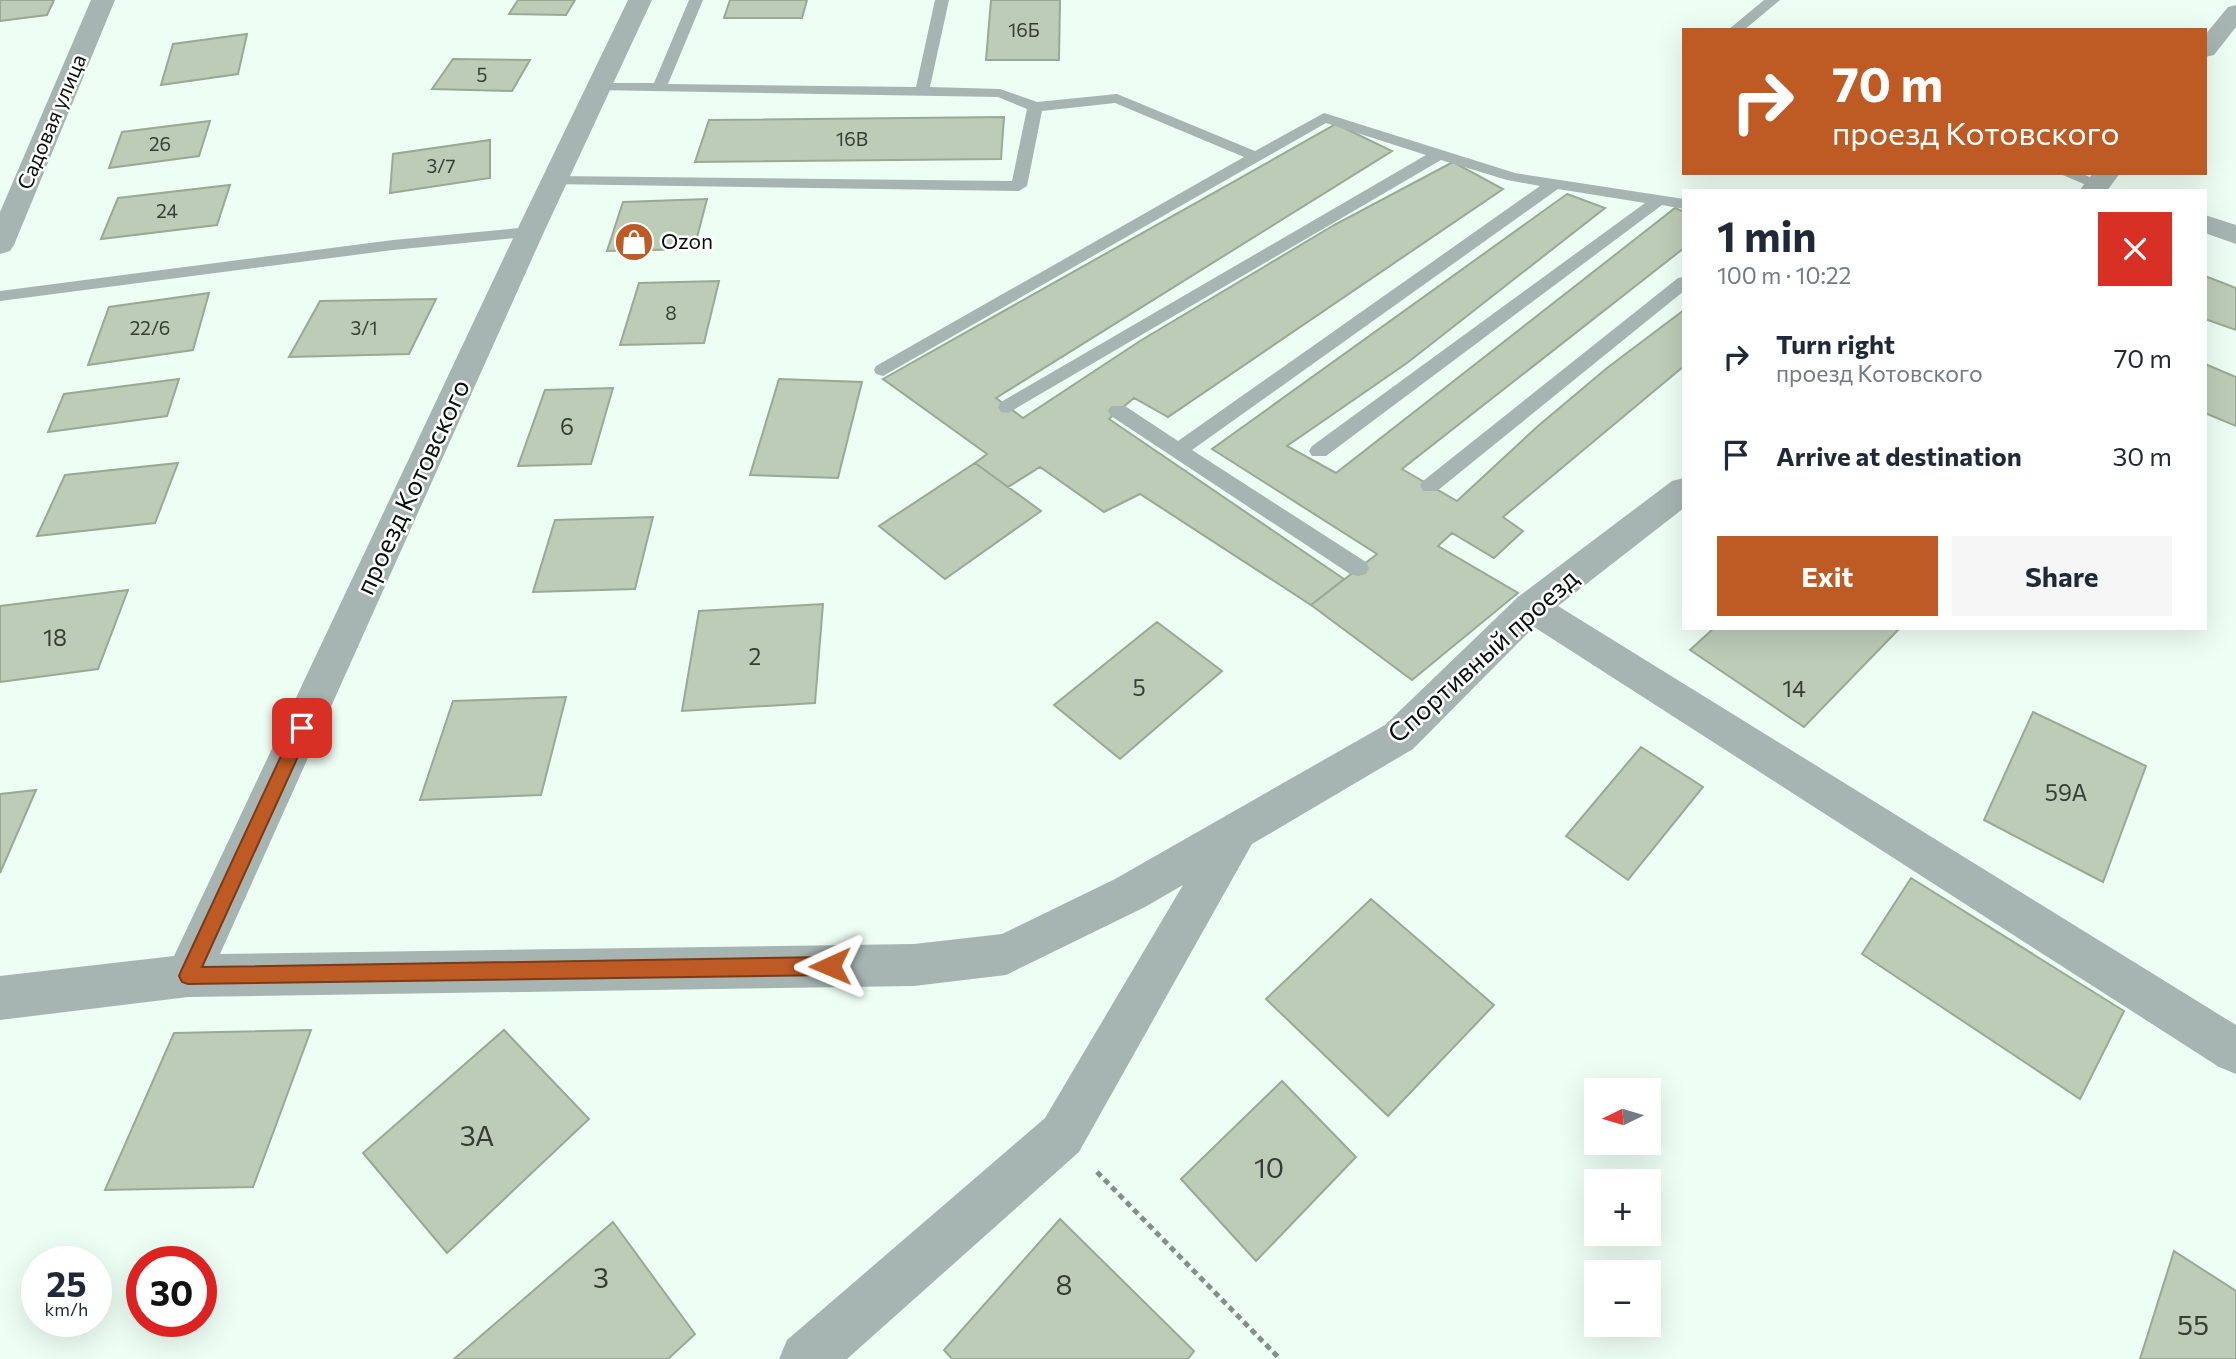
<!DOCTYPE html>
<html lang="en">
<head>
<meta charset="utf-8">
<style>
	:root { --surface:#fff; --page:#f6f6f7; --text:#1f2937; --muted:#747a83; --accent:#be5a24 }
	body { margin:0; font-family:Commissioner,sans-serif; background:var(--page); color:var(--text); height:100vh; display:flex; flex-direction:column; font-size:26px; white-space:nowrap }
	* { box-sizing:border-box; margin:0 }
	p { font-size:23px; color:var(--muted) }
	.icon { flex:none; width:38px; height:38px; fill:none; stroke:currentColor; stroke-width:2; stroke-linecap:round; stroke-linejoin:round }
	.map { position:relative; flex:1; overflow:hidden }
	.panel { position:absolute; left:1682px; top:189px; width:525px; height:441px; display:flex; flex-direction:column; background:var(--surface); border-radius:0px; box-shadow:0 7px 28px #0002 }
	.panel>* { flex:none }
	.hud { position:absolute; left:1682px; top:28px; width:525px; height:147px; border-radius:0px; box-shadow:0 7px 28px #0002; background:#be5a24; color:#fff; overflow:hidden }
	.needle { width:46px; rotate:265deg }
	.controls { position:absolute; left:1584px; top:1078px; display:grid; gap:14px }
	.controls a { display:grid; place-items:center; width:77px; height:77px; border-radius:0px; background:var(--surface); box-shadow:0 7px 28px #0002; font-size:35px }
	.speed { position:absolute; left:21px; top:1246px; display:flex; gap:14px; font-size:35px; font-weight:700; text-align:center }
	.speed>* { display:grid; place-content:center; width:91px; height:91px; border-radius:50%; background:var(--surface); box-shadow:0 7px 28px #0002; line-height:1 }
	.speed small { font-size:18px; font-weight:400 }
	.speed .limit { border:10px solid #d22; background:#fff; color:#111 }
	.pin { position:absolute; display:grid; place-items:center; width:60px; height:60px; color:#fff; margin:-30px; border-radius:14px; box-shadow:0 4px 10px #0006 }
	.me { position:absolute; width:77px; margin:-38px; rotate:269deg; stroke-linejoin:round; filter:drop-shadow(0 0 5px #0008) }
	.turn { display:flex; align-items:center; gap:24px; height:147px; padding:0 35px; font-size:32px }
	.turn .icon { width:91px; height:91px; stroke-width:2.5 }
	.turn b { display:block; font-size:49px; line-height:60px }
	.round { display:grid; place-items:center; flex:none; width:74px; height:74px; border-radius:0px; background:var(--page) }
	.headline { display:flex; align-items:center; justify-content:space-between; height:119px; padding:0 35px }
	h1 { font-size:42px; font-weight:700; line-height:52px }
	.cta { display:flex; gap:14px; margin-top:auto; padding:14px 35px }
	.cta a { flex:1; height:80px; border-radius:0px; background:var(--accent); color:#fff; font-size:28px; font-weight:700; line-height:80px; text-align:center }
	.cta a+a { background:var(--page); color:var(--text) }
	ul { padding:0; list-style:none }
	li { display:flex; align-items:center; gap:21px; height:98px; padding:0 35px }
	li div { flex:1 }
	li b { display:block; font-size:26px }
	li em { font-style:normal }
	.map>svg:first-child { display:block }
	.building { fill:#bcccb6; stroke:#99a993; stroke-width:2 }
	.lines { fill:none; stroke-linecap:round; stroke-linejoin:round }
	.path { stroke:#839089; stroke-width:5; stroke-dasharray:6 4.5; stroke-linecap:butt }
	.lane { fill:#a7b5b2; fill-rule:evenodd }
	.street { fill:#a7b5b2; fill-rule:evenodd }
	.route { fill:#be5a24; stroke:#7c3a17; stroke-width:2 }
	.labels { text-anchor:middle; stroke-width:5; stroke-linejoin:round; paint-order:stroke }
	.far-number-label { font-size:19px; fill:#343e35 }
	.far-street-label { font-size:21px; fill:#060f0a; stroke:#fff }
	.far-poi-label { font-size:21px; fill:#060f0a; stroke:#fff; text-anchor:start }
	.number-label { font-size:23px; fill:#343e35 }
	.street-label { font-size:26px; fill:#060f0a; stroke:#fff }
	.near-number-label { font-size:28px; fill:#343e35 }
</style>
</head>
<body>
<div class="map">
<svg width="2236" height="1359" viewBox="0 0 2236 1359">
	<rect width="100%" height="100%" fill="#edfef4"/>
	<path class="building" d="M0 0H54L47 15 0 21Z
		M518 0H575L566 15 509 14Z
		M730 0H807L802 18H724Z
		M991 0H1060L1059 60H986Z
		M247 34 238 74 161 85 173 44Z
		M453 59 530 60 512 91 432 89Z
		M1004 117 1001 159 695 162 709 120Z
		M210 121 199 156 109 168 122 132Z
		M1336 124 1392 151 996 398 1023 418 1140 341 1334 225 1453 162 1503 189 1168 417 1134 398 1109 419 1344 579 1311 605 1140 494 1104 512 1040 467 1008 487 975 463 987 454 883 379Z
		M490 140V178L390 193 393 154Z
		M230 185 217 225 101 239 118 198Z
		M1567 194 1605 208 1407 363 1287 446 1336 473 1675 208 1684 212V248L1402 469 1457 501 1538 426 1607 368 1684 310V366L1503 517 1523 531 1494 558 1452 533 1438 546 1518 593 1412 680 1311 605 1377 554 1212 449Z
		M707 199 694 249 607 251 623 202Z
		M2205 276 2236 288V330L2205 319Z
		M719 281 704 343 620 345 639 283Z
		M209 293 193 350 88 365 109 307Z
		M436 299 409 354 289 357 320 301Z
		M2205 364 2236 377V426L2205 413Z
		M179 379 167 416 48 432 64 394Z
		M779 379 862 382 838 478 750 475Z
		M613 388 591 464 518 466 545 390Z
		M178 463 155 523 37 536 65 475Z
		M975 463 1041 511 945 579 879 526Z
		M653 517 635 589 533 592 555 520Z
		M128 590 98 669 0 682V606Z
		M823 604 815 703 682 711 699 611Z
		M1157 622 1222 671 1120 759 1054 705Z
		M1714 628H1900L1804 727 1690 650Z
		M566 697 541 795 420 800 453 701Z
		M2033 712 2146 766 2103 882 1984 820Z
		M1641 747 1703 787 1628 880 1566 836Z
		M36 790 0 873V794Z
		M1911 878 2124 1011 2080 1099 1862 954Z
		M1371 899 1494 1005 1388 1116 1266 999Z
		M311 1030 253 1187 105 1190 174 1033Z
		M504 1030 589 1119 447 1253 363 1153Z
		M1282 1081 1356 1157 1256 1261 1181 1179Z
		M1060 1219 1194 1351 1188 1359H952L944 1350Z
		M613 1222 695 1334 668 1359H454Z
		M2174 1251 2236 1291V1359H2140Z"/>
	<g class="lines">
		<path class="path" d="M1097 1172 1280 1359"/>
		<path class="lane" d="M689 0H703L668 84 916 87 935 0H949L930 87 1000 89 1037 102 1117 94 1255 151 1324 113 1515 173 1684 199V209L1662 205 1326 456H1312L1309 451 1312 446 1645 203 1558 189 1192 450 1366 562 1369 568 1366 574 1358 576 1350 574 1111 416 1108 411 1111 406H1125L1178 441 1540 186 1507 180 1441 160 1008 413 1001 412 998 407 1001 402 1426 155 1326 123 883 376 876 374 874 370 876 366 1244 157 1115 103 1042 111 1027 186 1019 191 549 184 547 181 549 178 555 176 1012 181 1027 109 998 97 595 90 593 87 595 84 600 83H654Z
			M1764 0H1780L1744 30H1728Z
			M2058 173H2081L2106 185 2098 190Z
			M530 227 538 232 536 236 393 250 0 301V291L393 240Z
			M1684 277V291L1437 491H1423L1420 486 1423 481 1678 278Z"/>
		<path class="street" d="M91 0H115L14 245 10 251 0 254V212Z
			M628 0H652L544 232 220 954 914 944 1002 934 1115 879 1385 725 1518 597 1672 481 1684 478V508L1558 606 2236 1025V1074L2219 1067 1534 627 1413 749 1252 844 1079 1152 847 1359H779L787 1340 1045 1118 1183 885 1145 907 1006 975 914 986 188 997 0 1020V976L174 956 516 232Z
			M2236 5V27L2214 55 2205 57V35L2228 7Z
			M2093 173H2120L2107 191H2079Z
			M2205 215 2236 225V244L2205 233Z"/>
	</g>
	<path class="route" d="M302 721 308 723 311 728 202 967 830 957 836 960 839 966 836 972 830 975 188 984 182 982 179 976 182 969 294 728 297 723Z"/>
	<defs>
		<g id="shop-disc" transform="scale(2.0125)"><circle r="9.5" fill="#be5a24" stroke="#fff"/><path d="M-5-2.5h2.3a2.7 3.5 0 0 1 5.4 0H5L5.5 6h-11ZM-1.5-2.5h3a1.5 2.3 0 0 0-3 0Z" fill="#fff"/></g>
	</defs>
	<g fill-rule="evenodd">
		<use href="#shop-disc" x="634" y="242"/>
	</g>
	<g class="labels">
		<g class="far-number-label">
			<text x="1024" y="37">16Б</text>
			<text x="482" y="82">5</text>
			<text x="852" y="146">16В</text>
			<text x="160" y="151">26</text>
			<text x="441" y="173">3/7</text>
			<text x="167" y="218">24</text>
			<text x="671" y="320">8</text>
			<text x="150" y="335">22/6</text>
			<text x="364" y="335">3/1</text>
		</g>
		<g class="far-street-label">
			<text transform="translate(52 122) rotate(-67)" y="7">Садовая улица</text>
		</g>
		<g class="far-poi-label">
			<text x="661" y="249">Ozon</text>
		</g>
		<g class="number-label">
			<text x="567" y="435">6</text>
			<text x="55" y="646">18</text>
			<text x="755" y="665">2</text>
			<text x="1139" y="696">5</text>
			<text x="1794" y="697">14</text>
			<text x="2066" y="801">59А</text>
		</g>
		<g class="street-label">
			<text transform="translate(413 487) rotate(-65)" y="9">проезд Котовского</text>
			<text transform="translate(1483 656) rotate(-42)" y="9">Спортивный проезд</text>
		</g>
		<g class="near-number-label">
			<text x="477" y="1146">3А</text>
			<text x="1269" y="1178">10</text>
			<text x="601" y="1288">3</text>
			<text x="1064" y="1295">8</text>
			<text x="2193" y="1335">55</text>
		</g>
	</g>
</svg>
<div class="controls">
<a><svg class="needle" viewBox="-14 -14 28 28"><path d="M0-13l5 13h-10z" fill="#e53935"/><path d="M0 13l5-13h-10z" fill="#747a83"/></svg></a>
<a>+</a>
<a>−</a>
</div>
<div class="speed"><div>25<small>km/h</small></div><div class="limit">30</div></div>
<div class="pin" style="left:302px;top:728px;background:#d93025"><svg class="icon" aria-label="arrive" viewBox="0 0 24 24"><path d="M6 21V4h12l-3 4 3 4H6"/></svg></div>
<svg class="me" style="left:830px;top:966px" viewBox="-20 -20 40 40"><path d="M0-17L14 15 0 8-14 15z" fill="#be5a24" stroke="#fff" stroke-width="4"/></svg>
<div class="hud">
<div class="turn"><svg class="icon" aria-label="right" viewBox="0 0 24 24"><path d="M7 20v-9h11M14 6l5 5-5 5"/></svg><div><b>70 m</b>проезд Котовского</div></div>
</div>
<section class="panel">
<div class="headline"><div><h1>1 min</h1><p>100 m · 10:22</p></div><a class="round" style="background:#d93025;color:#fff"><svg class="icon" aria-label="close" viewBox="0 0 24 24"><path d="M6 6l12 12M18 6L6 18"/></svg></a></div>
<ul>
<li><svg class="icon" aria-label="right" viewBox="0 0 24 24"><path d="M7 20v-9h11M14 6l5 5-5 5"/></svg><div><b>Turn right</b><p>проезд Котовского</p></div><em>70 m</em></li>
<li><svg class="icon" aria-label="arrive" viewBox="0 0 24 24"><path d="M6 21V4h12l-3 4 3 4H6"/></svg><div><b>Arrive at destination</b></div><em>30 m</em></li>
</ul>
<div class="cta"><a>Exit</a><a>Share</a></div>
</section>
</div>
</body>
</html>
